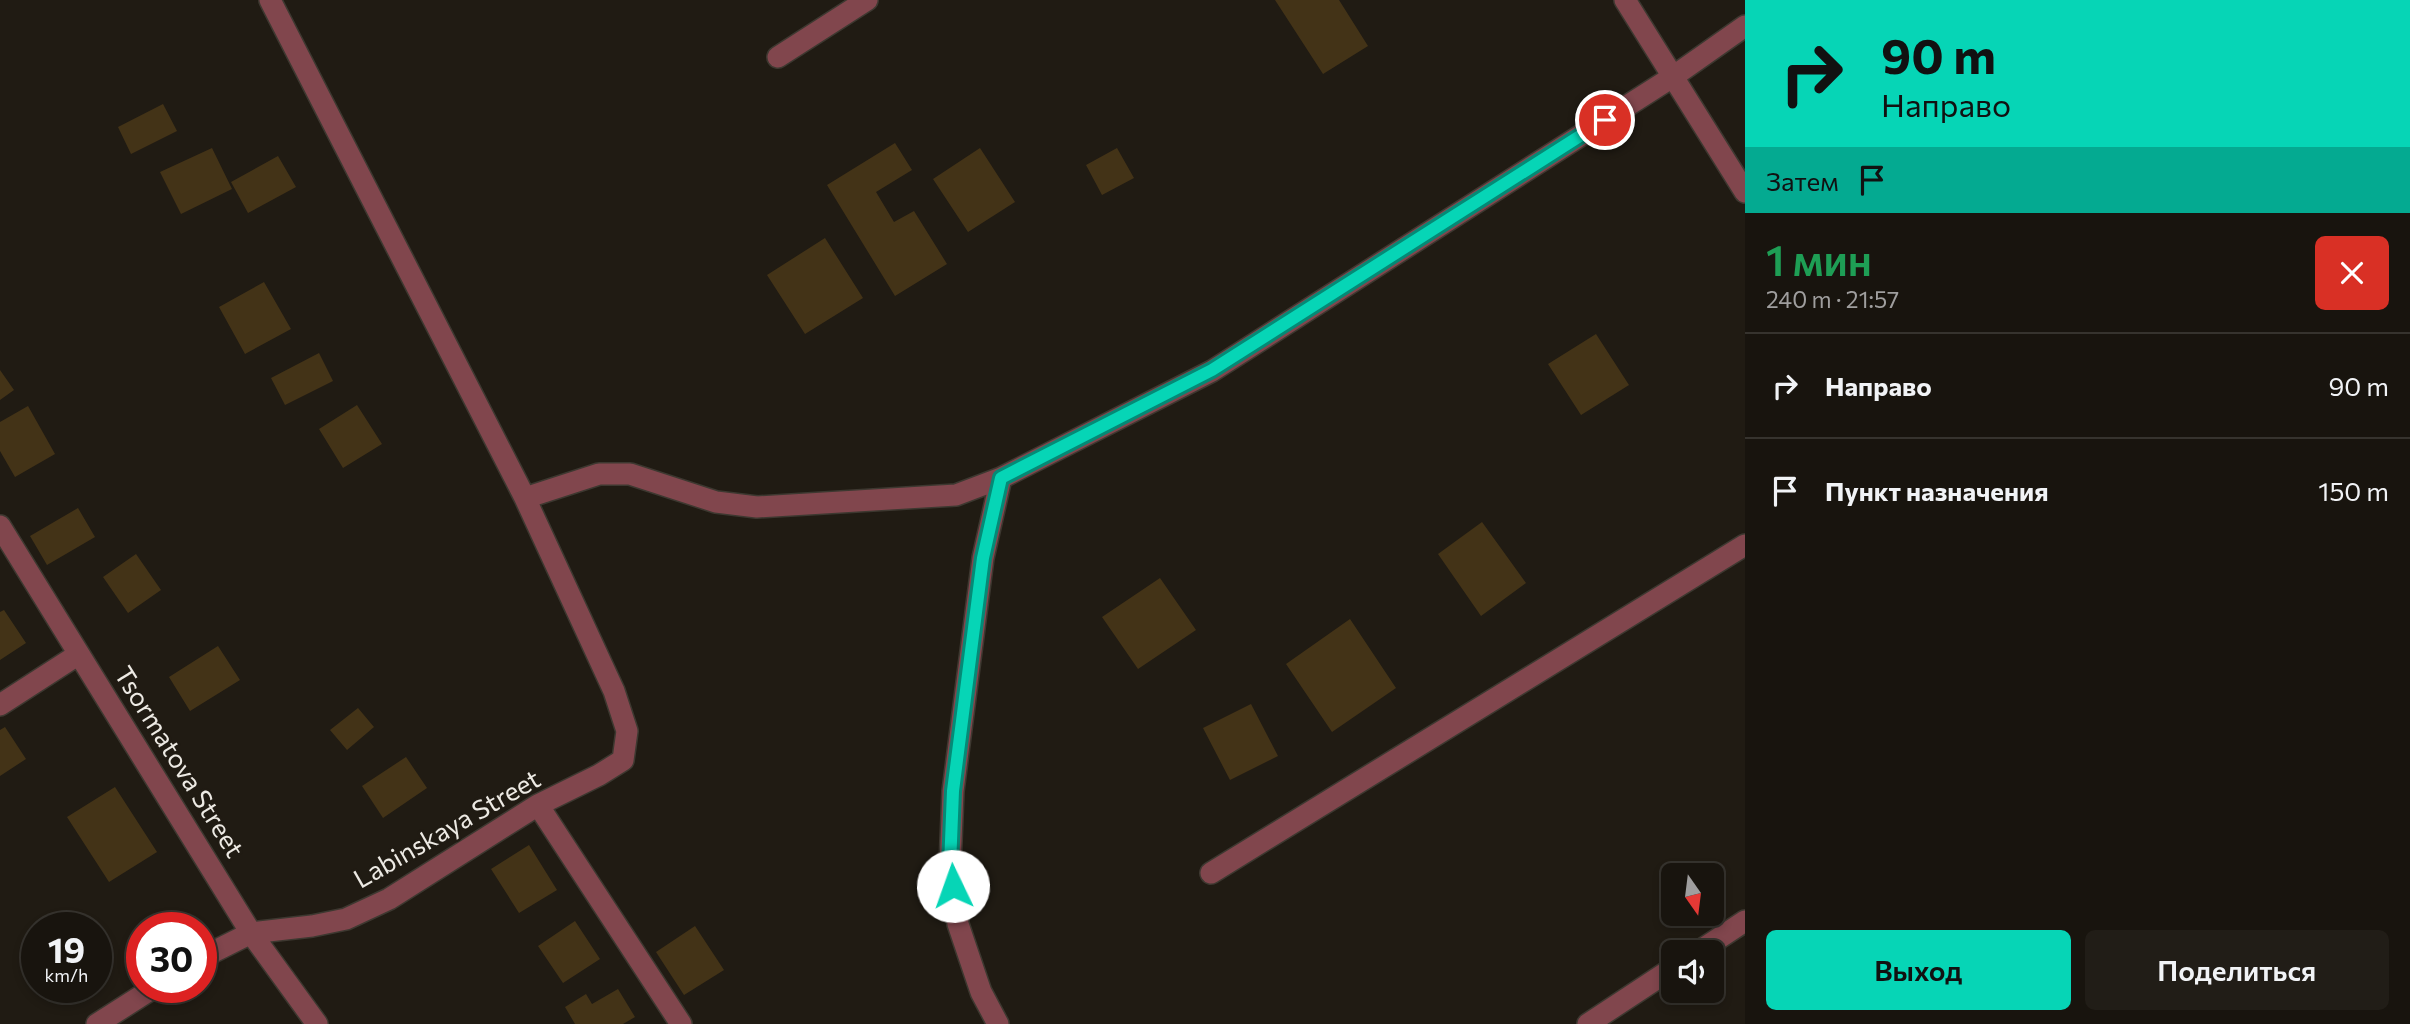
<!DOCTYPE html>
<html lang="ru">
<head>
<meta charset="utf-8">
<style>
	:root { --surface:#18140e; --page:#211d17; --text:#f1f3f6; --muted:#9f9e9e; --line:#36332e; --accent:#06d5b6 }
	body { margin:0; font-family:Commissioner,sans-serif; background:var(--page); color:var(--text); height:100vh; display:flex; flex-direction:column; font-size:26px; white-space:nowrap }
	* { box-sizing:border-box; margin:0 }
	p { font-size:23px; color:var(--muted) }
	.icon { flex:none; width:38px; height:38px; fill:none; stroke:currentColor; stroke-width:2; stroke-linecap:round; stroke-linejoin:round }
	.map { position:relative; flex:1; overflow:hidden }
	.details { display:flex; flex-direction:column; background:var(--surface); width:665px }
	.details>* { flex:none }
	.banner { background:#06d5b6; color:#111; overflow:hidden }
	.needle { width:46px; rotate:166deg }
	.buttons { position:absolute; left:1661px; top:863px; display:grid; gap:14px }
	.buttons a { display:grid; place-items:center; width:63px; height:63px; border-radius:10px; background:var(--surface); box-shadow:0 4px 10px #0003,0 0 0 2px var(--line); font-size:35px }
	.speed { position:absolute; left:21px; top:912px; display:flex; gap:14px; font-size:35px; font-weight:700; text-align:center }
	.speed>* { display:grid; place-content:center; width:91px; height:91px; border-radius:50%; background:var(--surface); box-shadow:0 4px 10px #0003,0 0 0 2px var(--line); line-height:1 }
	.speed small { font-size:18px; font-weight:400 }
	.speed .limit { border:10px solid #d22; background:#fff; color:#111 }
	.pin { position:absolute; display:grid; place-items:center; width:60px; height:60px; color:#fff; margin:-30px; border:4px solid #fff; border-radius:50%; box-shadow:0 2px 7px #0007 }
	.me { position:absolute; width:77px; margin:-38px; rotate:357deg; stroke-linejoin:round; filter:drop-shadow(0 0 5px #0008) }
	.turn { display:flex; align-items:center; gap:24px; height:147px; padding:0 21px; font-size:32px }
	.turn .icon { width:91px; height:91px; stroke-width:2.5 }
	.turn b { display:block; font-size:49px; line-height:60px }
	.then { display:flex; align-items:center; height:66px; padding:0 21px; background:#0003; gap:14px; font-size:26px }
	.round { display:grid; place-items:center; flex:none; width:74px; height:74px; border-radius:10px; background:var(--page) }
	.summary { display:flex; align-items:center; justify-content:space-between; height:119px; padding:0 21px }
	h1 { font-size:42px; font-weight:600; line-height:52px; color:#1e9e55 }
	.button { display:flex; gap:14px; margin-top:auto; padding:14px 21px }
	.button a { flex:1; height:80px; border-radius:10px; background:var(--accent); color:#111; font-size:28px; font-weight:600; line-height:80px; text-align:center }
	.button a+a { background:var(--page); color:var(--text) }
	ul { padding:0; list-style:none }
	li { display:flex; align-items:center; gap:21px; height:105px; padding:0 21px; border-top:2px solid var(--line) }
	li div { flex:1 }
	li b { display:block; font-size:26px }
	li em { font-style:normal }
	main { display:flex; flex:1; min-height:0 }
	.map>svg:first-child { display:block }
	.building { fill:#433317 }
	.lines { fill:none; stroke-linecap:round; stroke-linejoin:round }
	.minor-casing { stroke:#3d3830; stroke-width:24 }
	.minor { stroke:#81464d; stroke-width:21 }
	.route-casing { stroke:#048a76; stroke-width:18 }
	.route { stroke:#06d5b6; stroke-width:12 }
	.labels { text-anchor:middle; stroke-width:5; stroke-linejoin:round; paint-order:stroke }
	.street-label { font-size:26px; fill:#edeae4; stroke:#201b13 }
</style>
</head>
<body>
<main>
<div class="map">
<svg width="1745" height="1024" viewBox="0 0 1745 1024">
	<rect width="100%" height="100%" fill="#201b13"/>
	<path class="building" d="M1275 0H1339L1368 46 1323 74Z
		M163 104 177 131 131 154 118 127Z
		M895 143 912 170 876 192 894 222 914 211 947 264 895 296 827 185Z
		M212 148 232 189 181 214 160 172Z
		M980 148 1015 202 968 232 933 179Z
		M1117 148 1134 178 1102 195 1086 165Z
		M278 156 296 187 248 213 231 182Z
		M825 238 863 298 805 334 767 275Z
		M264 282 291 329 245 354 219 307Z
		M1596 334 1629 385 1581 415 1548 364Z
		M319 353 333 381 285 405 271 378Z
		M0 370 14 390 0 400Z
		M357 405 382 444 343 468 319 429Z
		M28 406 55 454 15 477 0 451V422Z
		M78 508 95 537 47 565 30 536Z
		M1482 522 1526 583 1481 616 1438 554Z
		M136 554 161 590 128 613 103 577Z
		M1160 578 1196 630 1138 669 1102 617Z
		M4 610 26 643 0 660V612Z
		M1350 619 1396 688 1332 732 1286 664Z
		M218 646 240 680 190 711 169 677Z
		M1251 704 1278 756 1230 780 1203 728Z
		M358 708 374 727 347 750 330 730Z
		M5 727 26 759 0 776V730Z
		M406 757 427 788 383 818 362 786Z
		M115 787 157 852 109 882 67 817Z
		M529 845 557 890 519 913 491 869Z
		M575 921 600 959 563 983 538 946Z
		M695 926 724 970 684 995 656 952Z
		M618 989 635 1017 623 1024H575L565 1007 586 994 592 1004Z"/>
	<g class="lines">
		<g class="minor-casing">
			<path id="minor" d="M270 0 525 498 599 474H630L716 502 757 507 956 495 1001 478 1212 371 1674 76 1745 26
				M1625 0 1745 192
				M778 57 867 0
				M0 526 251 933 317 1024
				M0 705 79 654
				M538 805 681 1024
				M1211 873 1745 545
				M1698 952 1745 921
				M201 958 251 933 312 926 346 919 389 899 538 805 599 775 623 760 627 731 614 691 525 498
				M97 1024 155 987
				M998 1024 981 992 958 924 950 866 953 791 983 558 1001 478
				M1588 1024 1673 968"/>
		</g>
		<use href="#minor" class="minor"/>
	</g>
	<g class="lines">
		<g class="route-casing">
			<path id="route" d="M953 886 950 866 953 791 983 558 1001 478 1212 370 1605 120"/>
		</g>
		<use href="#route" class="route"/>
	</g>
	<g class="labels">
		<g class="street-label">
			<text transform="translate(179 762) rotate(58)" y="9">Tsormatova Street</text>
			<text transform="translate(447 829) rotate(-30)" y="9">Labinskaya Street</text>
		</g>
	</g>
</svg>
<div class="buttons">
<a><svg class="needle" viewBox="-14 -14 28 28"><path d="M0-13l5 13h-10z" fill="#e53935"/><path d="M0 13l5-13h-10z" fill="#9f9e9e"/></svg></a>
<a><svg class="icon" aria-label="sound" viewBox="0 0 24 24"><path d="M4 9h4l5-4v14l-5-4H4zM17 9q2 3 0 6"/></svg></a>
</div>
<div class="speed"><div>19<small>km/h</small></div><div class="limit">30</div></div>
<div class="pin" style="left:1605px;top:120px;background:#d93025"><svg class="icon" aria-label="arrive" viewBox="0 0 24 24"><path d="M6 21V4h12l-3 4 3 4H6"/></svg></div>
<svg class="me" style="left:953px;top:886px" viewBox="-20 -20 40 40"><circle r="19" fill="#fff"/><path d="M0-13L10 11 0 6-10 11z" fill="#06d5b6"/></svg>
</div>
<section class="details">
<div class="banner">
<div class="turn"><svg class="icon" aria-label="right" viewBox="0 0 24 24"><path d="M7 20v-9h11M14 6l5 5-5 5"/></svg><div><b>90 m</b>Направо</div></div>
<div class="then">Затем<svg class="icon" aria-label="arrive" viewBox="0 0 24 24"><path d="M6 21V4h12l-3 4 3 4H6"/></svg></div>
</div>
<div class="summary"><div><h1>1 мин</h1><p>240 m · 21:57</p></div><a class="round" style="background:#d93025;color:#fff"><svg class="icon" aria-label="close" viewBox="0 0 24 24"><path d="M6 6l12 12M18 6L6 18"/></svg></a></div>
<ul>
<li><svg class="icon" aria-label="right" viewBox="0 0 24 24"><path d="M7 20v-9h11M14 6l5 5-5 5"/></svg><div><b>Направо</b></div><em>90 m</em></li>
<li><svg class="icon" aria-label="arrive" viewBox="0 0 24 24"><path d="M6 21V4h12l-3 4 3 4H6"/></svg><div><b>Пункт назначения</b></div><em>150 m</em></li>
</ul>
<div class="button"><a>Выход</a><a>Поделиться</a></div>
</section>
</main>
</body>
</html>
